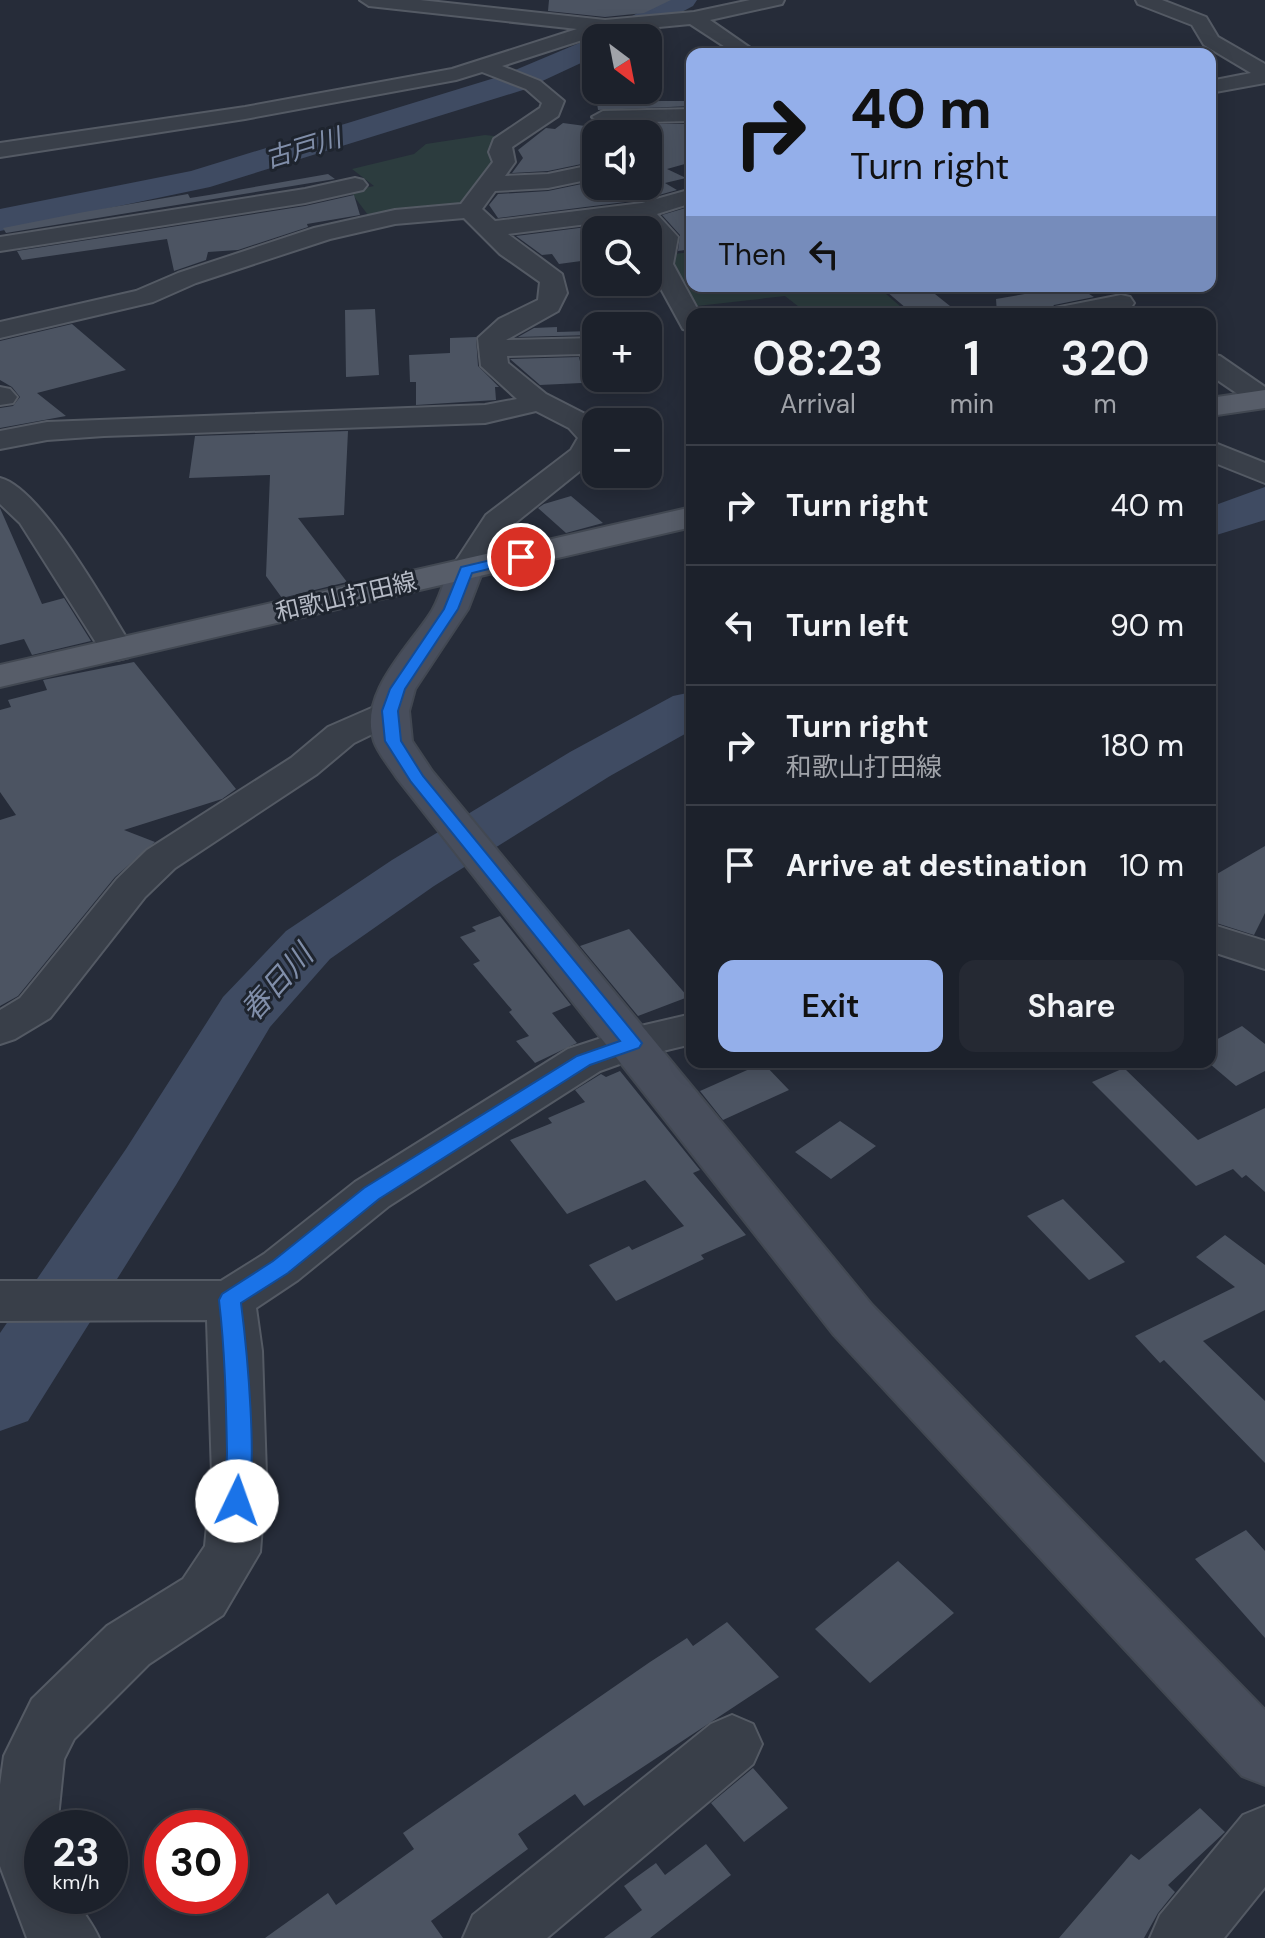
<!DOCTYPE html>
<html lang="en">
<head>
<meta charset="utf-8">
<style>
	:root { --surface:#1c212b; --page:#252933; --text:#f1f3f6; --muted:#a0a3a9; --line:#3a3e47; --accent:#94afea }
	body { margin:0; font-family:"DM Sans","Noto Sans JP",sans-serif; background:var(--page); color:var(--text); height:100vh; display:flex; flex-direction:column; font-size:30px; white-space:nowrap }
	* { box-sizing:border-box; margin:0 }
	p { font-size:26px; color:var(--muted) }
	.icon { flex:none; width:44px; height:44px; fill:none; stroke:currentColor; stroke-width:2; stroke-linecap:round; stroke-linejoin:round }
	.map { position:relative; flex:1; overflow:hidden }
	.side { position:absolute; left:686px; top:308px; width:530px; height:760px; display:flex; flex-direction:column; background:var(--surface); border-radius:16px; box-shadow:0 4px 20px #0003,0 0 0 2px var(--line) }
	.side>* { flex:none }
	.top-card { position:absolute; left:686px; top:48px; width:530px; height:244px; border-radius:16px; box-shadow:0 4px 20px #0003,0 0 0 2px var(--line); background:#94afea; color:#111; overflow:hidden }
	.needle { width:52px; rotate:148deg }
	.controls { position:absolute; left:582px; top:24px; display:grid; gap:16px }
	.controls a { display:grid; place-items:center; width:80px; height:80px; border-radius:16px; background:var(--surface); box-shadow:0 4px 20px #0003,0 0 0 2px var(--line); font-size:40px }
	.speed { position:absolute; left:24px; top:1810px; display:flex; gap:16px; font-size:40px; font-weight:700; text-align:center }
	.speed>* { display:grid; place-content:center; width:104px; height:104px; border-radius:50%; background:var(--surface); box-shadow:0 4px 20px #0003,0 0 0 2px var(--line); line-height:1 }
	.speed small { font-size:20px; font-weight:400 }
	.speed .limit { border:12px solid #d22; background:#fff; color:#111 }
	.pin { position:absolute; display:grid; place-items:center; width:68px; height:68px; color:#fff; margin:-34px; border:4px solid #fff; border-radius:50%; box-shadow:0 2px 8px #0007 }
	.me { position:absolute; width:88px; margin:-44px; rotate:3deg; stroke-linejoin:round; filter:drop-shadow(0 0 6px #0008) }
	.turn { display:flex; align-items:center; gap:28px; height:168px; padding:0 32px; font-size:36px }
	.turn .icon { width:104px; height:104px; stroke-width:2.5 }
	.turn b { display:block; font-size:56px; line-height:68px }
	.then { display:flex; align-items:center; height:76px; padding:0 32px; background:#0003; gap:16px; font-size:30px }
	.eta { display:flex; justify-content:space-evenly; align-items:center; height:136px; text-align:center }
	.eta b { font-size:48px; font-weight:600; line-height:56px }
	.button { display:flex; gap:16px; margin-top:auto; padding:16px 32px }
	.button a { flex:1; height:92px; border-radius:16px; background:var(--accent); color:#111; font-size:32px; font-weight:600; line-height:92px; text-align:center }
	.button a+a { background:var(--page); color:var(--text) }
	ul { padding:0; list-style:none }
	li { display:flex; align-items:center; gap:24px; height:120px; padding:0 32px; border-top:2px solid var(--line) }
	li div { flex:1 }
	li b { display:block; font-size:30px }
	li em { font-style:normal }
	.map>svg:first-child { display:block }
	.green { fill:#2c3c3e }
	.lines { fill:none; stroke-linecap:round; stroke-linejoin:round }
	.river { fill:#3f4b62; fill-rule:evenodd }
	.building { fill:#4c5462 }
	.street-casing { stroke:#545a64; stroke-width:4 }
	.secondary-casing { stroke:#424852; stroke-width:4 }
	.primary-casing { stroke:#424852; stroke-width:4 }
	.street { fill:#393f49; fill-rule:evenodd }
	.secondary { fill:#484e5c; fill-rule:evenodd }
	.primary { fill:#575d69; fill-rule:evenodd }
	.route { fill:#1a73e8; stroke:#114b97; stroke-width:2 }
	.labels { text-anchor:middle; stroke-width:6; stroke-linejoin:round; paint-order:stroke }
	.far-street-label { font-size:24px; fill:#b5bac5; stroke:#1e242e }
	.far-water-label { font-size:26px; font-style:italic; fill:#808ea9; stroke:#1e242e }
	.water-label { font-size:30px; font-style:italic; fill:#808ea9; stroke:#1e242e }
</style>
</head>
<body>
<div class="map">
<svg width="1265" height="1938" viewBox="0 0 1265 1938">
	<rect width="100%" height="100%" fill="#262c39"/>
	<path class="green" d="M485 135 503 137 491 153V165L457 207 371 219 350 191 374 186 352 169 414 154 426 144Z
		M692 252V286H877L909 314H808L785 296 688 307 669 266 673 254Z"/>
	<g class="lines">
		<path class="river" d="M661 0H697L693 6 633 38H596V56L523 90 210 187 0 231V209L191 171 501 76 596 36Z
			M1265 487V520L1210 537V507Z
			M692 692V730L610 776 434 886 330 959 270 1027 176 1185 28 1421 0 1431V1333L126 1149 223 997 286 931 392 860 570 752 673 696Z"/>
	</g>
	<path class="building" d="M549 0H671L644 13 605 17 548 11Z
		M661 101H692V106L598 110 597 103Z
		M563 123 600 128 599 124H692V162L667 169 686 178 665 183 677 190 641 200 498 218 489 205 498 194 548 191 596 181V186H648V134H596V161L548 171 512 173 523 158 518 150 546 128 555 129Z
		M328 174 335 179 6 233 3 228 84 212 188 194 190 198 209 195Z
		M354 195 360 215 307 224 308 227 238 250 208 252 206 260 174 271 167 239 22 260 17 251 305 206Z
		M692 206V249L678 251 680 235 662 215Z
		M634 221 642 230H596V259L559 264 552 254 542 255 516 236Z
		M880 286H925L960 314H913Z
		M1070 286H1076L1094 297 1054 305 1048 314H997L996 299Z
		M375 309 379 375 346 377 345 310Z
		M72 324 126 370 37 393 66 416 0 428V408L13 406 20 397 12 387 0 380V341Z
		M557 327V332L591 331 592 335 518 337 534 328Z
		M476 337 478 366 499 387H495L496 400 416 405V382H410L409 355 450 353V338Z
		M579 357 583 374 601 378 602 382 540 385 510 359Z
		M348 431 344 515 298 518 347 582 282 598 266 576 270 475 189 478 195 436Z
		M571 496 603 523 566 533 538 508 544 504Z
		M0 508 42 604 64 598 91 641 32 655 24 639 0 645Z
		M134 662 236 789 222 799 124 830 155 842 115 877 18 996 0 1006V820L16 815 0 792V710L11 707 8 700 47 690 43 680Z
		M1265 846V913L1254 935 1210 921V878Z
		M500 916 571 1005 552 1013 577 1043 535 1063 516 1041 529 1036 509 1012 512 1010 473 964 480 961 460 937 476 931 472 927Z
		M629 929 649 952 688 997 638 1016 580 946Z
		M1242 1026 1265 1044V1071L1236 1086 1210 1064V1043Z
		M763 1063 789 1090 723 1120 700 1091Z
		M1124 1068 1198 1140 1265 1108V1192L1246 1175 1242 1178 1233 1169 1196 1186 1092 1082Z
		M620 1071 700 1170 693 1173 746 1235 701 1255 704 1259 616 1301 589 1265 629 1246 632 1250 684 1226 645 1180 567 1214 510 1140 552 1123 548 1118 585 1102 575 1090 601 1074 606 1077Z
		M840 1121 876 1146 831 1179 795 1152Z
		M1063 1199 1125 1262 1089 1280 1027 1216Z
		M1225 1235 1265 1265V1310L1203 1341 1265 1401V1463L1164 1360 1160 1363 1135 1336 1235 1287 1196 1257Z
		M1246 1530 1265 1551V1638L1195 1559Z
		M898 1561 954 1613 870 1683 815 1629Z
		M727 1622 779 1677 584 1806 575 1794 518 1834 528 1849 431 1921 443 1938H265L328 1893 336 1905 414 1849 403 1833 650 1662 687 1638 693 1646Z
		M753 1768 788 1808 744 1842 711 1803Z
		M1200 1808 1225 1832 1168 1885 1175 1892 1158 1913 1144 1938H1059L1131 1854 1139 1860Z
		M706 1844 731 1875 650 1938H604L642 1910 624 1886 656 1863 665 1875Z"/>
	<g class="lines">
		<g class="street-casing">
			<path id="street" d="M360 0H420L605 20 694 12 750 0H784L782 4 710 20 759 54H736L690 24 607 32 502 66 540 81 564 101 558 116 512 147 515 162 505 176 548 174 596 164V178L548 188 495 191 482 209 495 221 642 203 692 189V203L657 214 678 237 673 264 700 314H692V331L683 329 648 265 653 238 635 218 508 234 562 274 567 293 558 311 506 340 596 338V375L586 373 581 354 507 356 508 363 546 394 589 416 596 423V458L509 528 477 577 466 580 455 577 450 570 486 515 571 450 578 438 569 428 536 411 485 423 104 436 47 440 0 449V431L47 422 485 405 517 399 481 366 478 338 499 319 538 300 540 282 500 254 464 218 395 224 330 239 196 283 153 302 0 338V322L136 291 178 273 314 228 395 210 461 204 493 162 489 152 494 139 540 108 542 103 526 89 482 72 456 80 245 119 0 157V143L245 107 452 69 577 29 369 6Z
				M1136 0H1162L1206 17 1218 37 1265 64V83L1210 93V81L1251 73 1204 45 1192 25 1138 4Z
				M692 109V121L603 123 592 117 603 111Z
				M355 178 363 180 367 185 363 190 305 203 0 251V237L305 189Z
				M1121 295 1130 297 1134 303 1130 309 1104 314H1051L1055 308Z
				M1210 354 1220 356 1265 387V407L1254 405 1210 375Z
				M0 387 10 389 17 397 13 403 0 405Z
				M1210 441 1265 463V483L1210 461Z
				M0 478C42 488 109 611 134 650L129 657 117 660 105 657 20 523 0 504Z
				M390 700 403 703 408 711 403 719 354 743 317 774 175 868 145 897 50 1018 15 1039 0 1044V1010L20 998 117 879 147 850 291 758 328 727Z
				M1210 924 1265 941V969L1210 951Z
				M692 1014V1044L642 1056 600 1071 389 1206 298 1280 256 1308 262 1351 266 1475 260 1552 223 1615 149 1664 74 1739 64 1759 57 1828H42V1896H75C81 1911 92 1922 99 1938H27L0 1866V1785L4 1756 32 1699 107 1626 183 1579 205 1546 212 1475 207 1320 0 1321V1281H221L264 1254 355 1182 568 1049 632 1028Z
				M732 1715 753 1724 762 1744 753 1764 547 1938H463L473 1915 711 1724Z
				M1265 1806V1887L1224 1938H1150L1160 1915 1243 1815Z"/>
		</g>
		<g class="secondary-casing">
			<path id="secondary" d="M466 560 478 563 483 570 468 609 415 689 409 711 412 741 432 771 872 1305 1265 1710V1785L1242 1776 834 1335 397 778C390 767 378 753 374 741 358 695 407 649 430 614 441 598 443 578 454 563Z"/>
		</g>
		<g class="primary-casing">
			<path id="primary" d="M1265 390V408L1210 416V398Z
				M692 507V527L0 687V665Z"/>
		</g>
		<use href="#street" class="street"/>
		<use href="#secondary" class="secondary"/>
		<use href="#primary" class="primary"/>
	</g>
	<path class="route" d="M521 553 526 554V560L472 573 458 609 405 689 398 711 401 741 423 776 642 1043 639 1048 590 1065 379 1199 288 1273 241 1303C246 1342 260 1477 245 1508L237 1511 228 1508C221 1493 227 1469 227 1452 226 1401 225 1351 219 1300L222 1294 273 1261 364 1188 577 1056 620 1041 411 782 385 741 382 711 390 689 444 609 461 567Z"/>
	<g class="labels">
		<g class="far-street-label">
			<text transform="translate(346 597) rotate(-13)" y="8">和歌山打田線</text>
		</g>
		<g class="far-water-label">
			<text transform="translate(303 148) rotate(-17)" y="9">古戸川</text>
		</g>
		<g class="water-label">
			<text transform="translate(277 983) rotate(-48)" y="10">春日川</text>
		</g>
	</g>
</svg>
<div class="controls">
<a><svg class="needle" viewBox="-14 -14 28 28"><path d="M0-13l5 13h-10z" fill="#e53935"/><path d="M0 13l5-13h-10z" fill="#a0a3a9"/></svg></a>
<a><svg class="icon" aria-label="sound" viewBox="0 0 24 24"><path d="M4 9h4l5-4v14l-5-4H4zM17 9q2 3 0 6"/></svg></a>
<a><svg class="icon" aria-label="search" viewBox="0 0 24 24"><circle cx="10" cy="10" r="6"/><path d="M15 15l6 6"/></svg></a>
<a>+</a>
<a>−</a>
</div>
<div class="speed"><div>23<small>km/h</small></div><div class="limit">30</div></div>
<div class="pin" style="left:521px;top:557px;background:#d93025"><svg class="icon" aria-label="arrive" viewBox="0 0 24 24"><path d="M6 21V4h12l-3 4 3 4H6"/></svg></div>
<svg class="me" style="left:237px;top:1501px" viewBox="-20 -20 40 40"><circle r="19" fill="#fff"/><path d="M0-13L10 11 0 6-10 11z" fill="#1a73e8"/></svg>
<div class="top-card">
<div class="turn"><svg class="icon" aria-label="right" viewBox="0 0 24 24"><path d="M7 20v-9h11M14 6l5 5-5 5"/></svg><div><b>40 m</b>Turn right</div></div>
<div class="then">Then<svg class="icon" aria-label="left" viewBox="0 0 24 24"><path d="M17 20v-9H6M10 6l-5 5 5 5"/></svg></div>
</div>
<section class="side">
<div class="eta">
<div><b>08:23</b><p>Arrival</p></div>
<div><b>1</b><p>min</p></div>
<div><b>320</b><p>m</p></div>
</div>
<ul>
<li><svg class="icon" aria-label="right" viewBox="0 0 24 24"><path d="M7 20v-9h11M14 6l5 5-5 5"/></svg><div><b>Turn right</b></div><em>40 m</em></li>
<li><svg class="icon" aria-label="left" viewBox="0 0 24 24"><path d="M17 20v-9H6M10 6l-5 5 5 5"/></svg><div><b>Turn left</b></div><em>90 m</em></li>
<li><svg class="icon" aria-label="right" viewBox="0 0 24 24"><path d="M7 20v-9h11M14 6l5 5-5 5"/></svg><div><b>Turn right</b><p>和歌山打田線</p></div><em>180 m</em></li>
<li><svg class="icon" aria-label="arrive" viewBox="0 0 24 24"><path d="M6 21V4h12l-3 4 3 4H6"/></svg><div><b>Arrive at destination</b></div><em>10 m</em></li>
</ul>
<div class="button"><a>Exit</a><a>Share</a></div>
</section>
</div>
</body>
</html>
